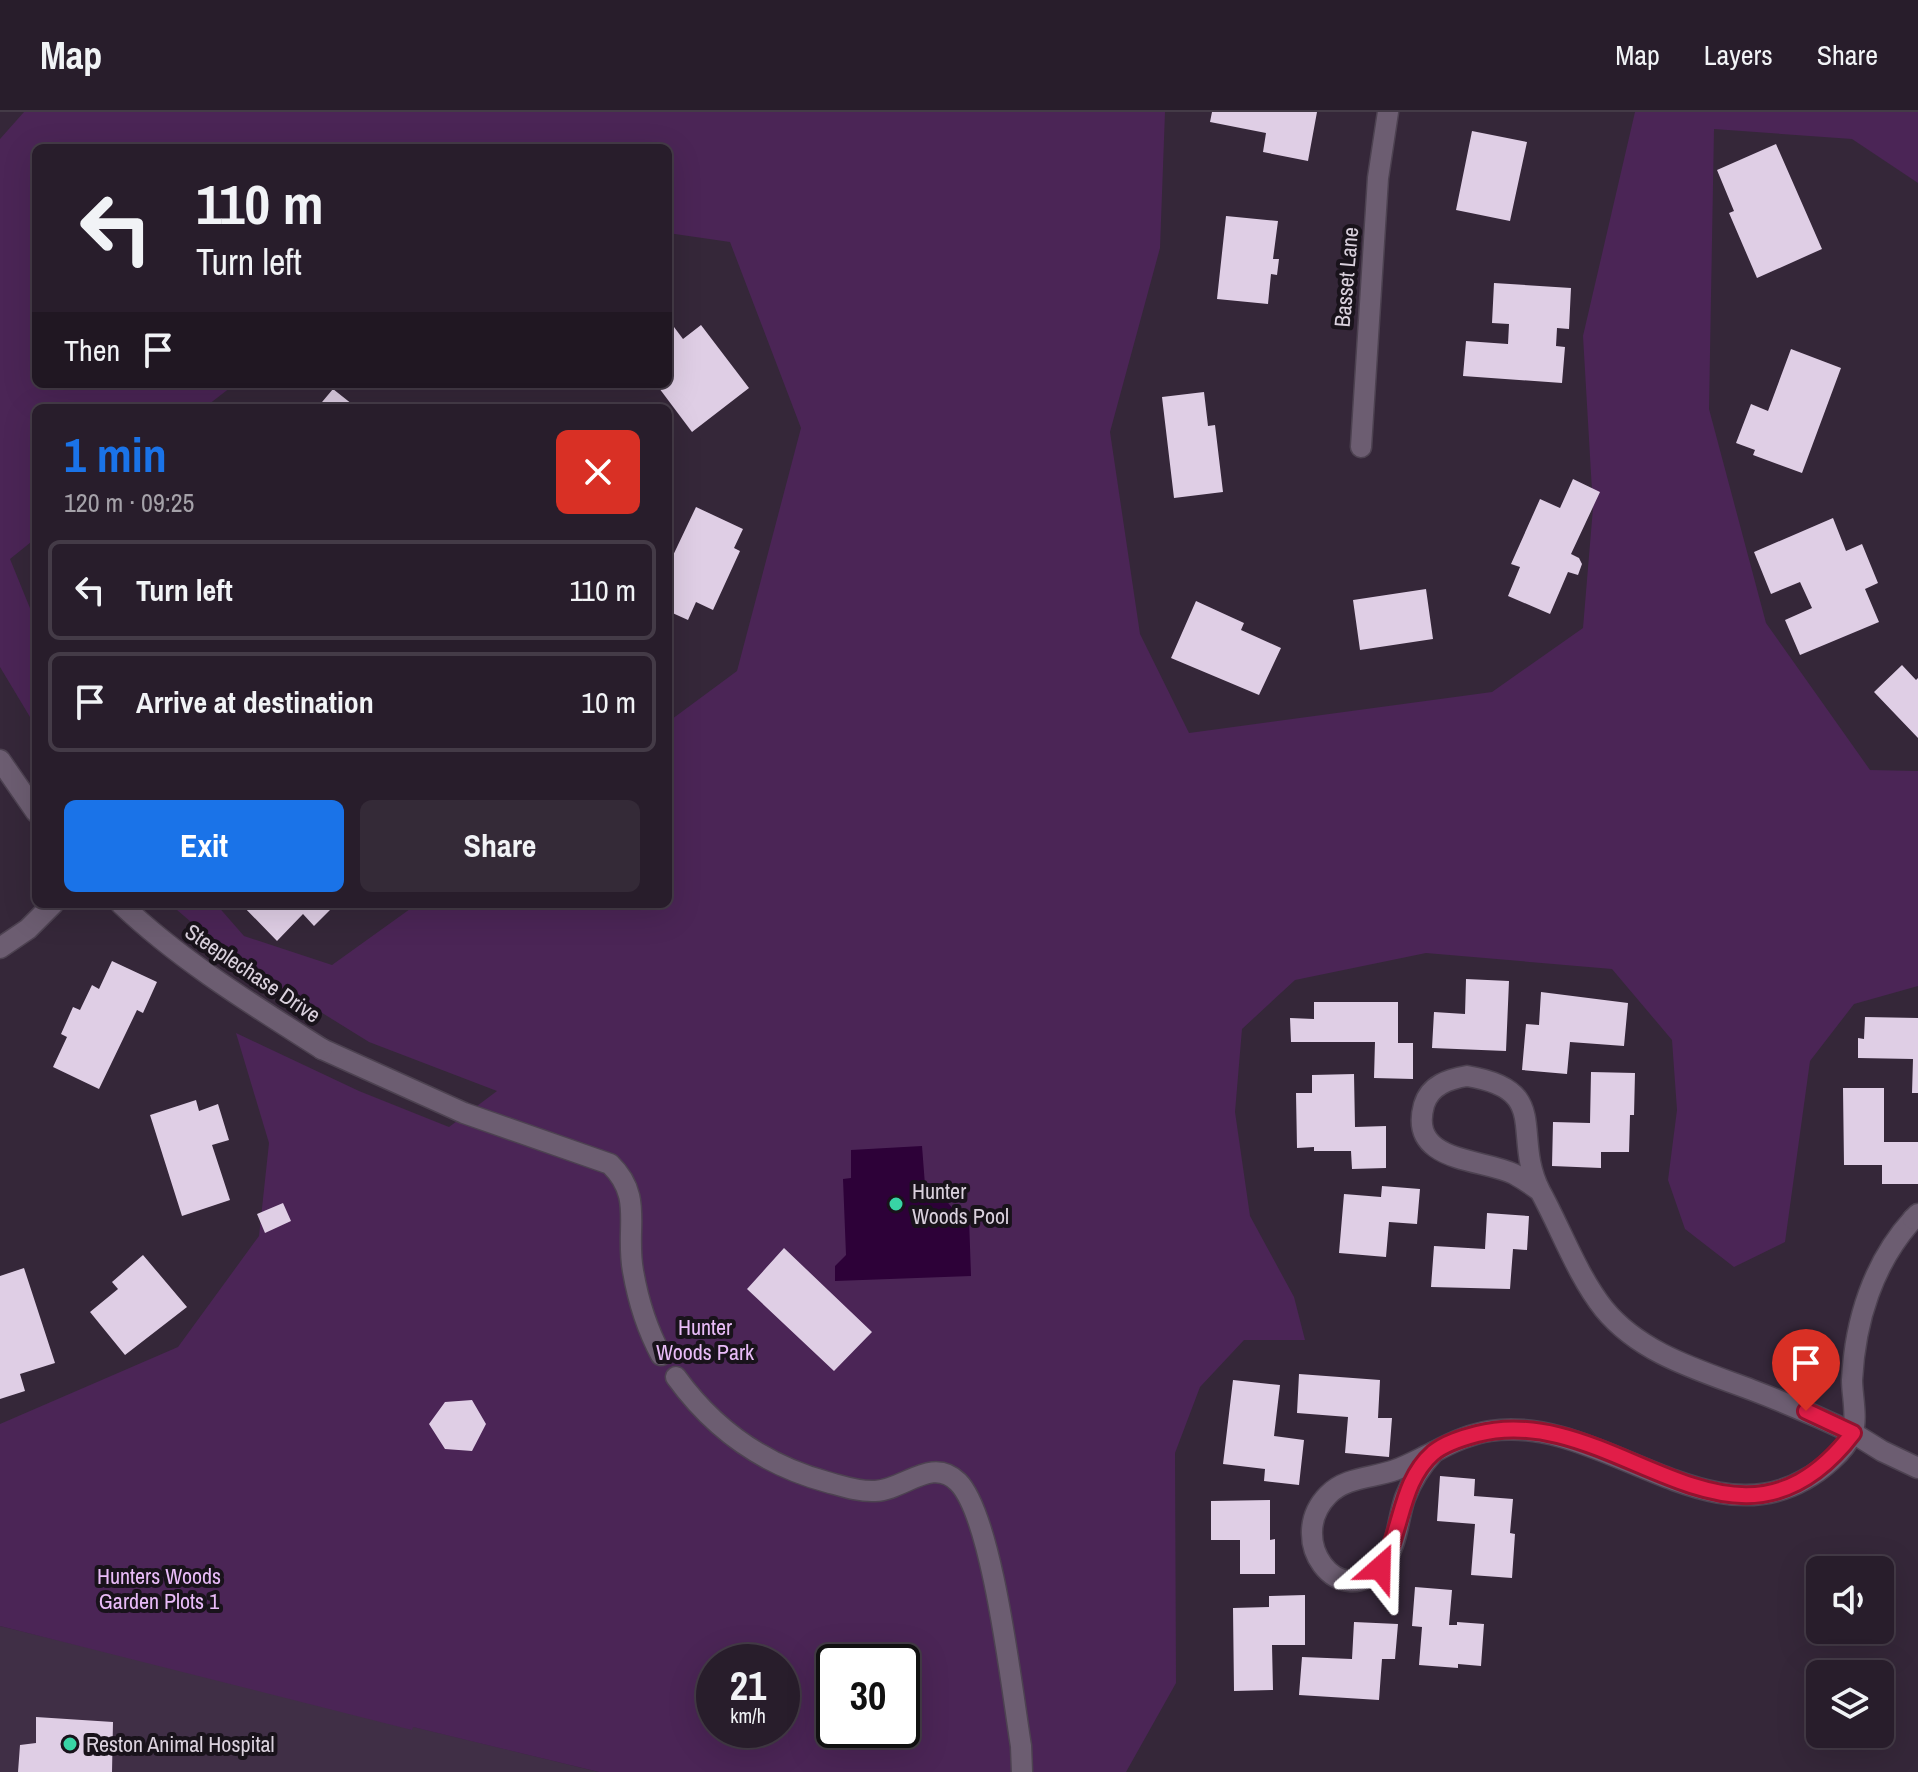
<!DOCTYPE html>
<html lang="en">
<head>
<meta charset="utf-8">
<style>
	:root { --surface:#281d2b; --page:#342a37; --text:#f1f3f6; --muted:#a5a2a9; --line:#443b47; --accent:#1a73e8 }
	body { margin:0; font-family:"Archivo Narrow",sans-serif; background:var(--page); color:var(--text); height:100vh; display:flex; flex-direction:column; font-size:30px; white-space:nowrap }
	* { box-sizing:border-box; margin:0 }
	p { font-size:26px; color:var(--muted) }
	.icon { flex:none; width:44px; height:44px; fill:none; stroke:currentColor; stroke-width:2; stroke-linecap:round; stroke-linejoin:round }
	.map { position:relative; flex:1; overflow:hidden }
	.sheet { position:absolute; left:32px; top:292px; width:640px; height:504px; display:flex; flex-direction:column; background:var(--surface); border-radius:12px; box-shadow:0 8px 32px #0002,0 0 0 2px var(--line) }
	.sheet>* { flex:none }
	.banner { position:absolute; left:32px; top:32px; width:640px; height:244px; border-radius:12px; box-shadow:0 8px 32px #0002,0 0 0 2px var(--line); background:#281d2b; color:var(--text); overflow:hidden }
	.tools { position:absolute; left:1806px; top:1444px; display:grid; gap:16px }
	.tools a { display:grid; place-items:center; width:88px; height:88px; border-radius:12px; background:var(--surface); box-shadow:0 8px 32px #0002,0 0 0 2px var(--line); font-size:40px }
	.speed { position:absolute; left:696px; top:1532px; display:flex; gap:16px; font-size:40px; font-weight:700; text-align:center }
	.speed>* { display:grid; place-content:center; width:104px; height:104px; border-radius:50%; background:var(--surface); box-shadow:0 8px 32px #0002,0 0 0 2px var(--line); line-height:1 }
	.speed small { font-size:20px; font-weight:400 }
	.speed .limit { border:4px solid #111; border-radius:12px; background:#fff; color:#111 }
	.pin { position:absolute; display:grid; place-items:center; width:68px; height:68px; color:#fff; margin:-82px -34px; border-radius:50% 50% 50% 0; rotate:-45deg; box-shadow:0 0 8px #0007 }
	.pin .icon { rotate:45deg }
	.me { position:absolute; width:88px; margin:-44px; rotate:25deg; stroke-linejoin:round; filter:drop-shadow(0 0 6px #0008) }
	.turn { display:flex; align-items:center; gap:28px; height:168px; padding:0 32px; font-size:36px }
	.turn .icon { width:104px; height:104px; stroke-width:2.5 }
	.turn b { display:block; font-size:56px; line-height:68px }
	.then { display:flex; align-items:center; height:76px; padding:0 32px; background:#0003; gap:16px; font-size:30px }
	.round { display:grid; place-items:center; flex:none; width:84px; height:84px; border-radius:12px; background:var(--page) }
	.headline { display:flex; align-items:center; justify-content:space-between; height:136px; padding:0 32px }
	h1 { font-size:48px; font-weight:700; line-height:60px; color:var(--accent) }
	.button { display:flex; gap:16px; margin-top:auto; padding:16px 32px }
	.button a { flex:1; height:92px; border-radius:12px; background:var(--accent); color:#fff; font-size:32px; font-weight:700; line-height:92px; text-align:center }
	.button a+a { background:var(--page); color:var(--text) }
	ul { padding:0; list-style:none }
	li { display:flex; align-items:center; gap:24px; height:100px; margin:0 16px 12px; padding:0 16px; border:4px solid var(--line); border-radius:12px }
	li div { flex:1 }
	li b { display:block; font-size:30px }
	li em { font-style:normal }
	header { display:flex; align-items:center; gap:48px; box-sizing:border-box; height:112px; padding:0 40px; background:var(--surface); border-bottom:2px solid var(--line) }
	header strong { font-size:38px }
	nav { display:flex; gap:44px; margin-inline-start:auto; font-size:28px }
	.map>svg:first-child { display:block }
	.built { fill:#402f46 }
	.green { fill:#4b2556; fill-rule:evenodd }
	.water { fill:#2d0138 }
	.building { fill:#dfcee5 }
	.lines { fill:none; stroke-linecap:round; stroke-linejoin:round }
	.lane-casing { stroke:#4d4251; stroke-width:23 }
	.street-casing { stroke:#4d4251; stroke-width:23 }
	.lane { stroke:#6c5d71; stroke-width:20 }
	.street { stroke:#6c5d71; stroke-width:20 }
	.route-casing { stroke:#92132f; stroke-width:20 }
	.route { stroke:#e11d48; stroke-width:14 }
	.poi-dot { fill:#38d4a5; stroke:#19131b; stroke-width:3 }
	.labels { text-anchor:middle; stroke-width:8; stroke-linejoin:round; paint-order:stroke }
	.street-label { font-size:22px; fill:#dad1dd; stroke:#19131b }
	.poi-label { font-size:22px; fill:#dad1dd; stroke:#19131b; text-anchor:start }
	.park-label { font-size:22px; fill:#e9bcf8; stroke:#19131b }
</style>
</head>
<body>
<header>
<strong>Map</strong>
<nav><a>Map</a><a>Layers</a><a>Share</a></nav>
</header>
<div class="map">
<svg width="1918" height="1660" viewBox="0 0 1918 1660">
	<rect width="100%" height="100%" fill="#352739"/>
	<path class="built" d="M0 1514 599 1660H0Z"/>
	<path class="green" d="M24 0H1165L1160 136 1110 320 1140 522 1189 621 1492 580 1583 516 1593 396 1583 224 1635 0H1918V71L1852 27 1714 17 1709 297 1766 511 1870 658 1918 659V874L1854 892 1810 949 1785 1130 1734 1155 1685 1117 1668 1068 1677 998 1672 928 1612 857 1426 841 1295 868 1242 917 1235 1000 1250 1104 1294 1185 1305 1228H1244L1200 1275 1175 1341 1176 1571 1126 1660H599L413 1615 412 1618 0 1514V1312L178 1235 259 1124 269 1031 236 921 359 979 449 1015 497 979 369 930 232 845 170 792H216L244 824 332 853 417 792H668V610L737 559 801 316 730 130 668 121V36H36V272H235L204 296H36V426L10 447 36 511V615L0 555V27ZM714 1550H782V1618H714ZM834 1550H902V1618H834Z"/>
	<path class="water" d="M922 1034 925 1073 937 1072V1078L961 1106H969L971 1164 835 1169V1154L846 1143 843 1067 851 1066V1038Z"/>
	<path class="building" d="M1212 0H1317L1308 49 1263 40 1266 21 1210 10Z
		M1472 19 1527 30 1510 109 1456 98Z
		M1776 32 1822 137 1757 166 1729 101 1734 99 1717 58Z
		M1226 104 1278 109 1273 147H1279L1277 163 1271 162 1268 192 1217 187Z
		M1494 171 1571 176 1569 217 1557 216 1556 234 1565 235 1562 271 1463 264 1466 229 1508 232 1509 212 1492 211Z
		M668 207 683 227 701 213 749 276 692 320 656 272H668Z
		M1791 237 1841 256 1802 361 1753 343 1755 338 1736 331 1751 292 1768 299Z
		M333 277 357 296H317Z
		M1204 280 1208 314 1215 313 1223 380 1174 386 1162 285Z
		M1573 367 1600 380 1571 442 1579 446 1582 452 1578 463 1568 460 1550 502 1508 484 1520 455 1511 452 1540 387 1560 396Z
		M696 395 743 417 734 436 740 439 713 498 696 490 688 508 668 499V454Z
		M1833 406 1846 439 1862 432 1878 471 1865 477 1879 510 1800 543 1785 508 1812 496 1800 470 1771 482 1754 440Z
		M1426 477 1433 527 1360 538 1353 488Z
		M1196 489 1244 511 1241 518 1281 536 1259 583 1171 546Z
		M1902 553 1916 568 1918 566V626L1874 580Z
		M241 792H336L314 814 303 802 277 829Z
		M112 849 157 870 143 901 137 898 99 977 53 955 67 925 61 922 73 895 80 898 92 873 99 877Z
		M1466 867 1509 869 1506 939 1432 936 1434 900 1465 902Z
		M1541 880 1628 891 1624 934 1570 930 1567 962 1522 958 1526 912 1539 913Z
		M1314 890H1398V931H1413V967L1374 966 1375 930H1291L1290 906 1314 907Z
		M1865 905 1918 906V981H1912L1913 947 1858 946V926L1864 927Z
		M1591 960 1635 961 1634 1003H1630L1629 1040H1601V1056L1552 1054 1553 1010 1590 1011Z
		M1354 962 1355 1015 1386 1014V1056L1352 1057 1351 1039H1314V1035L1297 1036 1296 981H1312V963Z
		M1843 976H1884V1030H1918V1072H1882V1053H1844Z
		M196 988 199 999 218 992 229 1028 212 1033 230 1088 182 1104 150 1003Z
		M1382 1074 1420 1077 1417 1112 1389 1110 1386 1145 1339 1141 1344 1082 1381 1085Z
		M283 1091 291 1109 265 1121 257 1102Z
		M1487 1101 1529 1104 1527 1138 1513 1137 1510 1177 1431 1175 1434 1134 1485 1137Z
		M784 1136 872 1220 834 1259 747 1177Z
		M143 1143 187 1195 125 1243 90 1200 118 1177 112 1170Z
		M24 1156 55 1251 20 1262 25 1279 0 1287V1164Z
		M1299 1262 1380 1268 1378 1306H1392L1389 1345 1345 1341 1348 1305 1297 1301Z
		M1233 1268 1280 1273 1274 1324 1304 1328 1299 1373 1264 1369 1265 1357 1223 1352Z
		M472 1288 486 1312 472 1339 445 1337 429 1312 445 1290Z
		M1440 1364 1475 1367 1474 1384 1513 1387 1510 1421 1515 1422 1512 1466 1471 1463 1475 1412 1437 1409Z
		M1270 1388V1428L1275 1427V1462H1240V1428H1211V1389Z
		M1415 1475 1452 1478 1449 1513H1457V1510L1484 1512 1481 1554 1458 1552V1556L1419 1553 1422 1515 1412 1514Z
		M1305 1483V1533H1272L1273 1578 1234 1579 1233 1496 1269 1495V1484Z
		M1354 1510 1398 1512 1395 1547H1382L1379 1588 1299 1583 1302 1545 1352 1547Z
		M36 1605 113 1610 112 1660H18L20 1633 36 1631Z"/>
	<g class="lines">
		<g class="lane-casing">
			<path id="lane" d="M322 937 464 1001 610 1052C644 1085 625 1115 633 1159 638 1188 647 1217 661 1243
				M1467 964C1553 978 1511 1022 1540 1079 1532 1073 1523 1067 1514 1062 1481 1046 1408 1051 1424 993 1430 973 1449 967 1467 964Z
				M1540 1079C1561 1117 1577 1163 1604 1197 1641 1242 1699 1258 1752 1278 1786 1291 1819 1305 1853 1321
				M676 1265C715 1319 764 1353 827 1370 842 1374 859 1380 875 1379 904 1378 932 1344 958 1370 993 1405 1012 1580 1021 1634L1022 1660
				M1434 1340C1452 1330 1470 1322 1490 1319 1597 1302 1703 1425 1804 1368 1821 1359 1844 1340 1852 1322 1858 1308 1852 1283 1852 1268 1855 1209 1873 1151 1913 1107"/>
		</g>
		<g class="street-casing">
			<path id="street" d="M1361 335 1378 66 1388 0
				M0 648 36 700
				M121 792C181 849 253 893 322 937
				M0 836 28 817 53 792
				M1913 1107 1918 1102
				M1853 1321 1882 1339 1918 1356
				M1434 1340C1421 1354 1412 1368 1405 1386 1397 1409 1398 1435 1381 1454 1340 1501 1284 1428 1328 1383 1345 1365 1373 1366 1395 1358 1409 1353 1421 1346 1434 1340Z"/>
		</g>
		<use href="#lane" class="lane"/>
		<use href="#street" class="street"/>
	</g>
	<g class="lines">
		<g class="route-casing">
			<path id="route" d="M1380 1456C1403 1420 1399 1371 1433 1341 1445 1331 1462 1326 1477 1322 1615 1286 1734 1477 1853 1321L1806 1299"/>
		</g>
		<use href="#route" class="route"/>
	</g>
	<g class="poi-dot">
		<circle cx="896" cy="1092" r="8"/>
		<circle cx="70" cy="1632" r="8"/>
	</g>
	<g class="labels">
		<g class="street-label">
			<text transform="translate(1346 165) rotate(-85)" y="8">Basset Lane</text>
			<text transform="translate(253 861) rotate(34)" y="8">Steeplechase Drive</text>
		</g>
		<g class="poi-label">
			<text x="912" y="1087">Hunter<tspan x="912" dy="25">Woods Pool</tspan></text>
			<text x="86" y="1640">Reston Animal Hospital</text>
		</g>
		<g class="park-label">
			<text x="705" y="1223">Hunter<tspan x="705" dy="25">Woods Park</tspan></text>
			<text x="159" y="1472">Hunters Woods<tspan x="159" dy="25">Garden Plots 1</tspan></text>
		</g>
	</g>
</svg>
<div class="tools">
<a><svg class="icon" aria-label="sound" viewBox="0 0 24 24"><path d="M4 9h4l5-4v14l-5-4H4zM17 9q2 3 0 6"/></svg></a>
<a><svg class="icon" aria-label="layers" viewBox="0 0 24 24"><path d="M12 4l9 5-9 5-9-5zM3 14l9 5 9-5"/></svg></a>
</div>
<div class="speed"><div>21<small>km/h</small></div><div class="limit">30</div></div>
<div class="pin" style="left:1806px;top:1299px;background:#d93025"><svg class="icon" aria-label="arrive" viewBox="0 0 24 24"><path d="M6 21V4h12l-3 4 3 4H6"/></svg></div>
<svg class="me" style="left:1380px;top:1456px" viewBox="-20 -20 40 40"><path d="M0-17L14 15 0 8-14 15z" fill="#e11d48" stroke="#fff" stroke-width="4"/></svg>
<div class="banner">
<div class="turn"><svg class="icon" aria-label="left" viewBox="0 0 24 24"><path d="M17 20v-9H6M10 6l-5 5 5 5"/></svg><div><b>110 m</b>Turn left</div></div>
<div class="then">Then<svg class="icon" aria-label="arrive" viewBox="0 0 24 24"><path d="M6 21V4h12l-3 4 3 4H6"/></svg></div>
</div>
<section class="sheet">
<div class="headline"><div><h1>1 min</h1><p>120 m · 09:25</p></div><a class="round" style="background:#d93025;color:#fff"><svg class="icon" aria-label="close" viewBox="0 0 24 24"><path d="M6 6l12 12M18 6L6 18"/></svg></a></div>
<ul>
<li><svg class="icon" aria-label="left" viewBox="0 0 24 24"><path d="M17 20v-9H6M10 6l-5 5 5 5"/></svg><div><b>Turn left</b></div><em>110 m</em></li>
<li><svg class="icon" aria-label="arrive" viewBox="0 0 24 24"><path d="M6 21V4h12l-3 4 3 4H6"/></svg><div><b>Arrive at destination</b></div><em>10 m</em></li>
</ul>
<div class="button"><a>Exit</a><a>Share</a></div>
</section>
</div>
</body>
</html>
